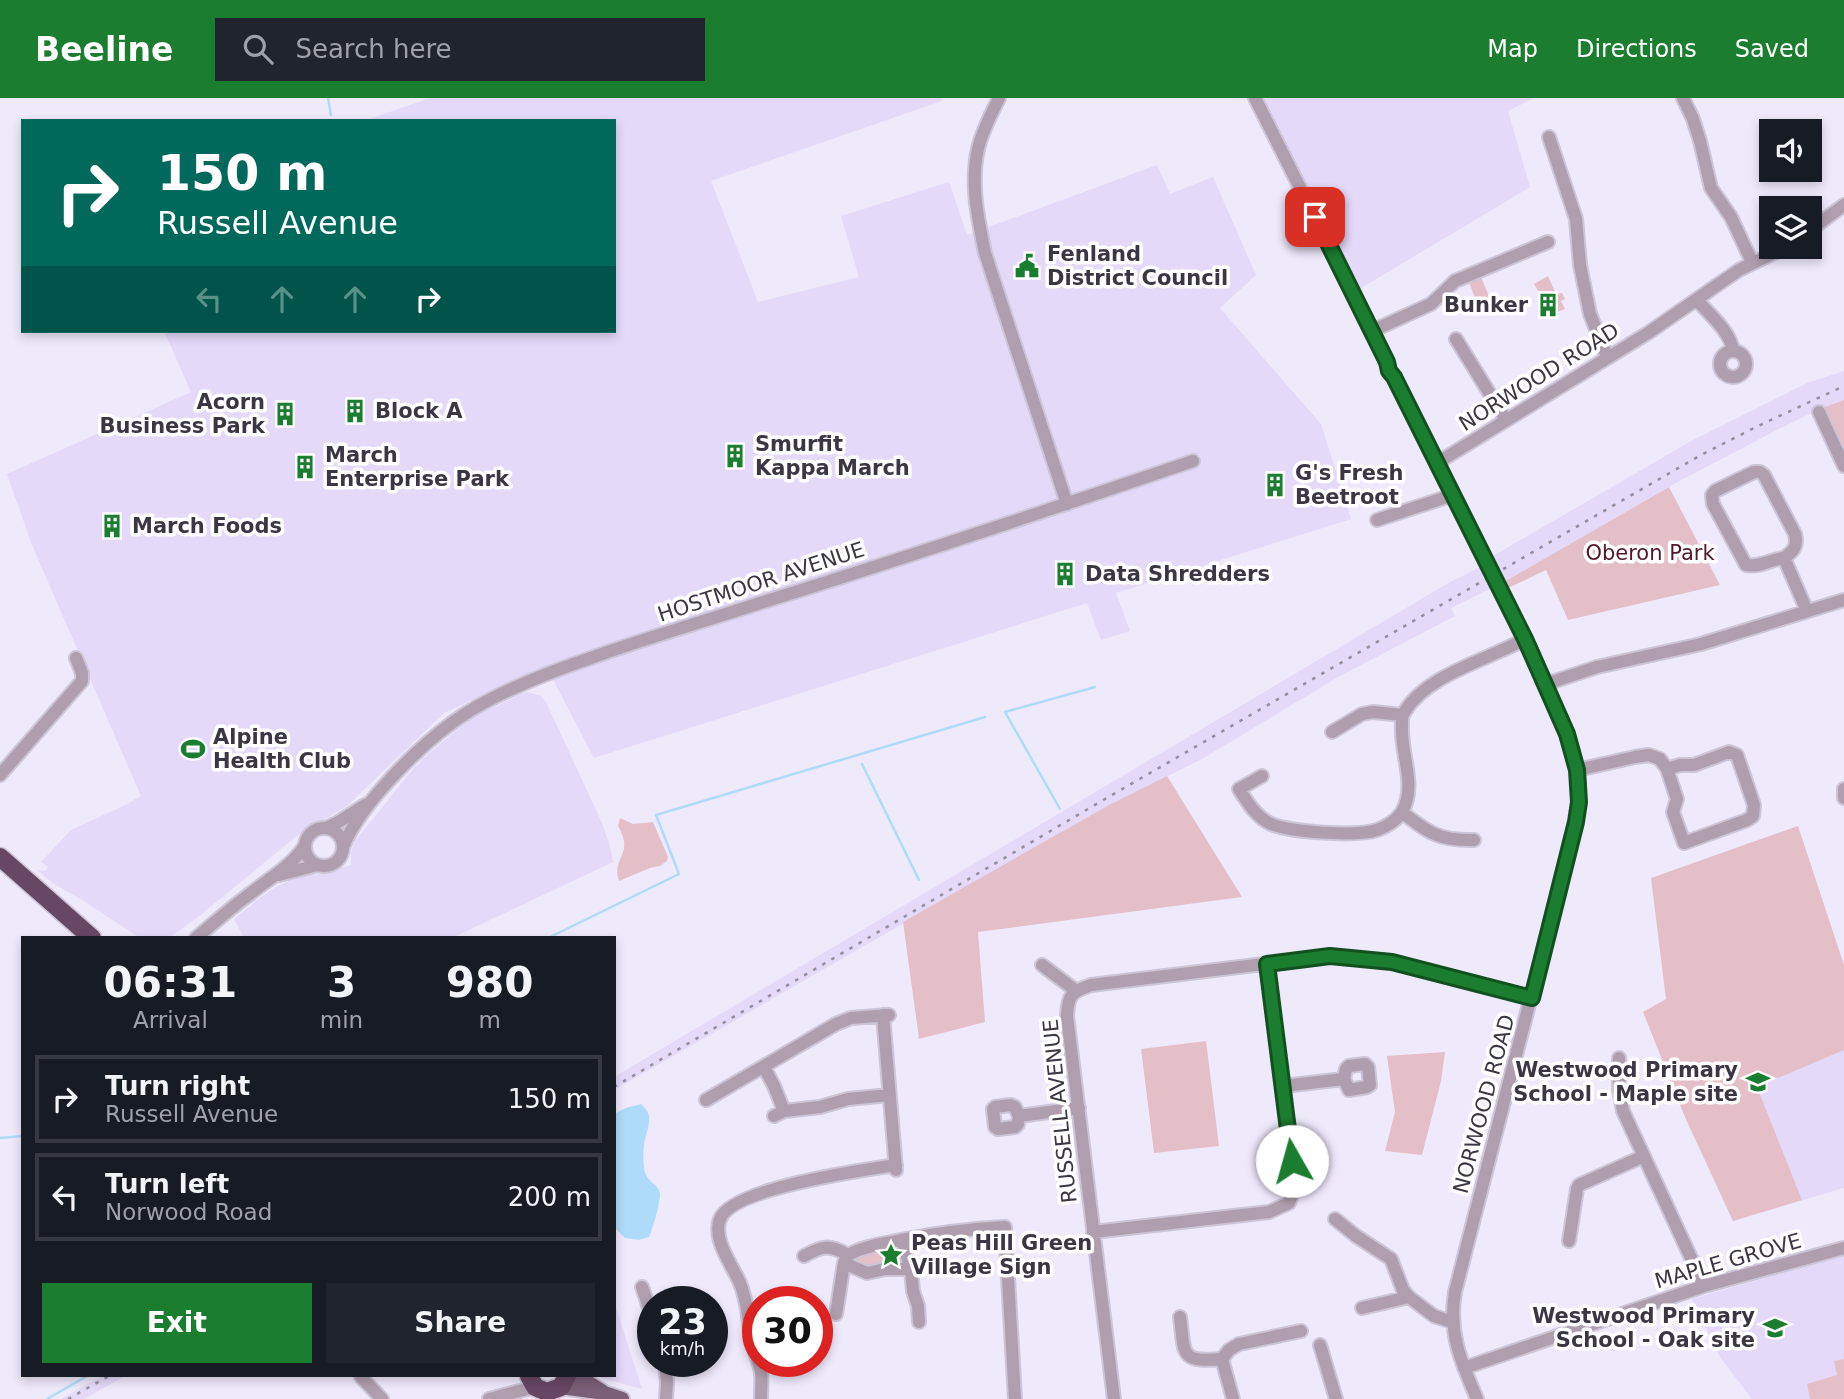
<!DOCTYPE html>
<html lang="en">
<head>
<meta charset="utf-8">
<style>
	:root { --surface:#171b24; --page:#20242c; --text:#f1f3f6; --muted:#9ea1a6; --line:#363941; --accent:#1b7d2f }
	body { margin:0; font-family:"DejaVu Sans",sans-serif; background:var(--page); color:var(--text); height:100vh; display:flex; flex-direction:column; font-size:26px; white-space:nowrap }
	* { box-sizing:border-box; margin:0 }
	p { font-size:23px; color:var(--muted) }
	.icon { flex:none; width:38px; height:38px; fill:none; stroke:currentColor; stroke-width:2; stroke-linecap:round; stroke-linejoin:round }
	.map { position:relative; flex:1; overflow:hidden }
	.panel { position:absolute; left:21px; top:838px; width:595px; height:441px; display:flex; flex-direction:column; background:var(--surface); border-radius:0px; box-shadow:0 4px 10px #0003 }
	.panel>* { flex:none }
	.top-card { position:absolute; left:21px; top:21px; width:595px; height:214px; border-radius:0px; box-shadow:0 4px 10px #0003; background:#00695c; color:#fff; overflow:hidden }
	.tools { position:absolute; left:1759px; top:21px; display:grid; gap:14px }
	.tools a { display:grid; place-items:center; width:63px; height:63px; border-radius:0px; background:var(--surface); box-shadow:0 4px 10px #0003; font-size:35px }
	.speed { position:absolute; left:637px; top:1188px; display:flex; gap:14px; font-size:35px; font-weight:700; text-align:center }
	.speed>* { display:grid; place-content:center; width:91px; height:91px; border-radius:50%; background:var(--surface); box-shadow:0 4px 10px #0003; line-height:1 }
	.speed small { font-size:18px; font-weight:400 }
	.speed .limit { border:10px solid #d22; background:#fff; color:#111 }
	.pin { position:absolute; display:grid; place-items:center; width:60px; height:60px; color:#fff; margin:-30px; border-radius:14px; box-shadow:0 4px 10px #0006 }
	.me { position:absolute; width:77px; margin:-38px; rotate:353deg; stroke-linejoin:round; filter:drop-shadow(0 0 5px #0008) }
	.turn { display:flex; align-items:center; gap:24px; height:147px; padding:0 21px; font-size:32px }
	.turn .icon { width:91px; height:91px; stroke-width:2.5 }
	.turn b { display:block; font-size:49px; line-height:60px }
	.lanes { display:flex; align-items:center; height:66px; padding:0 21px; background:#0003; justify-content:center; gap:35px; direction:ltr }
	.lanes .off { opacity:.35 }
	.eta { display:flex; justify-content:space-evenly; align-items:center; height:119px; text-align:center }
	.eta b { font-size:42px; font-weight:600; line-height:49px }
	.cta { display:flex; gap:14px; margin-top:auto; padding:14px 21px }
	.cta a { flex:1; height:80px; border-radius:0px; background:var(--accent); color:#fff; font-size:28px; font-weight:600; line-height:80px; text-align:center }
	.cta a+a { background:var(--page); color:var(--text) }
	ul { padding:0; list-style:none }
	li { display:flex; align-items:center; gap:21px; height:88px; margin:0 14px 10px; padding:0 7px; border:4px solid var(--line); border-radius:0px }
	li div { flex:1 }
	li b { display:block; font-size:26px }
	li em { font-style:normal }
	header { display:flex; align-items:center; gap:42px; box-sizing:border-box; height:98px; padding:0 35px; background:var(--accent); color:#fff }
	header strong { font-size:33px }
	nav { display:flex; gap:38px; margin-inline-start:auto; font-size:24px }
	.search { width:490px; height:63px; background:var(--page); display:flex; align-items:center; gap:18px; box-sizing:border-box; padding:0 24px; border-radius:0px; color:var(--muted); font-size:26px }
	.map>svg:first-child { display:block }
	.built { fill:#e4d9f9 }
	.green { fill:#e4bfc8 }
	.water { fill:#afdbfa }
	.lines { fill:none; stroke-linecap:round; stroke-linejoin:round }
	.stream { stroke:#afdbfa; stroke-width:2.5 }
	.minor-casing { stroke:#cbc5d7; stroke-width:16 }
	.major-casing { stroke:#cbc5d7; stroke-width:18 }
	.highway-casing { stroke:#cbc5d7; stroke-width:21 }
	.minor { stroke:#af9ead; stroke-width:12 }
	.major { stroke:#7b5e77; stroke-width:14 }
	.highway { stroke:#684764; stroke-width:18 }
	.rail { stroke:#948f9f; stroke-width:2.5; stroke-dasharray:3.5 7; stroke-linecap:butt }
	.route-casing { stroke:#12511f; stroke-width:18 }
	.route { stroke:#1b7d2f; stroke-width:12 }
	.labels { text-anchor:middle; stroke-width:7; stroke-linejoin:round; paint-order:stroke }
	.poi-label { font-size:21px; font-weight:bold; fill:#3b3643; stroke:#fff; text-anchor:start }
	.street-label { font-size:21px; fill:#3b3643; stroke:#fff }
	.park-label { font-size:21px; fill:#53162c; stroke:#fff }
</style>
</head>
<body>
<header>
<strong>Beeline</strong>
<div class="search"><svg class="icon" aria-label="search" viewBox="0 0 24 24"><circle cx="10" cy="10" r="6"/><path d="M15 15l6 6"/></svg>Search here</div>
<nav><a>Map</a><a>Directions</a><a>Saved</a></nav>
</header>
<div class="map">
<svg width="1844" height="1301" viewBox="0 0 1844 1301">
	<rect width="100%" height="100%" fill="#efe9fc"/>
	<path class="built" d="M430 0H941L942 3 711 83 758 204 859 179 841 118 949 84 967 137 1157 67 1170 96 1213 79 1256 177 1220 210 1321 326 1351 421 1116 495 1130 533 1101 542 1087 505 594 660 546 568 444 615 347 708 298 737 198 819 169 840H140L79 800 54 786 37 772 45 773 48 769 41 764 71 732 125 707 141 698 32 447 7 376 191 294 164 233H614V23H364Z
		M1254 0H1534L1508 13 1530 89 1353 195Z
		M1844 273V302L1822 310 1775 333 1672 387 1504 484 1451 510 1455 518 1340 578 1202 661 1109 707 614 992V979L1450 484 1495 462 1493 458 1693 342 1807 285Z
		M528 594 541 598 546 604 602 725 609 745 613 764 452 840H244L234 821 258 801 276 789 306 775 316 777 351 767V755L355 743 413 671 428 656 458 631 474 619 521 596Z
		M1764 905 1844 921V1090L1733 1123 1685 1019 1657 949Z
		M1844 1157V1301H1752L1720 1259 1692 1201Z
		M614 1203 642 1291 595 1278H614Z
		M102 1278H125L84 1301H61Z"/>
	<path class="green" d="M1548 178 1556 196 1562 195 1565 201 1561 203 1565 211 1552 216 1549 211 1551 209 1547 203 1545 204 1534 186Z
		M1481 179 1491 203 1478 208 1469 184Z
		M1844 302V356L1822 310Z
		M1669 389 1720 487 1568 522 1546 472 1508 490 1504 484Z
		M1167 678 1242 799 978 834 985 924 919 941 903 824 1109 707Z
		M620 720 633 726 653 724 668 759 667 763 660 768 650 770 619 783C611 759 635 757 618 728Z
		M1798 728 1844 867V952L1757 989 1802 1102 1733 1123 1685 1019 1643 914 1666 901 1651 780Z
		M1206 943 1219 1048 1154 1055 1141 951Z
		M1445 954 1441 983 1422 1057 1385 1053 1395 1014 1387 958Z
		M898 1148 905 1167 873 1170 853 1164V1161L856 1157Z
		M1844 1261V1301H1810L1807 1286 1837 1277 1834 1263Z"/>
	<path class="water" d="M641 1006C643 1008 647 1012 648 1015 652 1024 645 1037 644 1047 643 1054 643 1062 644 1069 645 1085 659 1085 660 1096 660 1106 653 1130 649 1139L639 1142 625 1140 614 1129V1016L626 1010Z"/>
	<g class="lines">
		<path class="stream" d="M328 0 331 17
			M862 666 919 782
			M1060 711 1005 614 1095 589
			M548 840 679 776 656 717 985 619
			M0 1040 23 1038
			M47 1301 87 1278"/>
		<g class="minor-casing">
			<path id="minor" d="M999 0C991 17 982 33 978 51 970 86 978 121 985 155L1067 406
				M1255 0 1372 233 1387 264 1389 273 1394 279 1525 541 1567 636 1573 654 1579 685V704L1576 724 1455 1194C1448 1235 1461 1263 1477 1301
				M1683 0 1693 21 1700 43 1711 90 1731 119 1752 164
				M1549 39 1576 121 1580 167 1590 216 1607 259
				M1810 132 1844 107
				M1697 202C1709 216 1731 234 1733 253
				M1372 233 1431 206 1455 183 1548 144
				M1456 241 1506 322
				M1720 266a13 13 0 1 1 26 0a13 13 0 1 1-26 0Z
				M1819 314 1844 368
				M1437 365 1648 235 1739 172 1786 149
				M1377 422 1453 397
				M1784 460C1794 453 1798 448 1795 436L1764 377 1760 374H1754L1715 393 1712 397 1713 406 1746 467C1759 470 1771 461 1784 460L1807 513
				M1546 586 1597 569 1701 546 1844 502
				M1332 634 1362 616 1373 614 1402 617
				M1577 672 1635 659 1649 657 1660 661 1667 671 1677 701 1673 714 1684 745 1747 722 1753 718 1754 707 1737 657 1729 654 1694 667H1680L1667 671
				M0 677 82 583V575L76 560
				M1262 678 1239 691C1248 705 1256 719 1271 726 1291 734 1356 739 1377 732 1386 729 1397 722 1402 714 1417 688 1401 658 1402 630 1402 625 1401 619 1404 615 1425 577 1488 562 1525 541
				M1844 691V700
				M1402 714C1428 735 1440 743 1474 742
				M305 749a19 19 0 1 1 38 0a19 19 0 1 1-38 0Z
				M326 730 337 725 365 707
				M343 749C361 704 426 640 468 614 505 591 547 575 588 561 645 540 703 524 760 505 905 460 1049 412 1193 363
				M279 777 317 767
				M196 840C214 825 232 809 251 795 270 780 290 769 304 749
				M1042 867 1075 892
				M883 917 896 1072
				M1619 960V991L1623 1013 1704 1188
				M764 969 774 988 784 1013
				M1283 988 1344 981 1346 971 1349 968 1365 966 1368 969 1370 987 1367 989 1349 992 1344 981
				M706 1002 836 926 851 920 889 917
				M774 1018 784 1013 820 1009 848 1001 889 997
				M1019 1018 1018 1026 1015 1029 998 1031 995 1029 993 1011 995 1009 1011 1007 1015 1009 1019 1018 1079 1010
				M1335 1121 1356 1138 1391 1161 1403 1192 1409 1199
				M1093 1134 1269 1114 1289 1105 1295 1088 1267 866
				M902 1142 911 1171 913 1193 918 1208 919 1224
				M1569 1143 1577 1091 1579 1087 1644 1058
				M804 1158C822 1148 829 1146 848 1157 864 1148 883 1146 901 1142 937 1135 968 1131 1005 1129L1015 1301
				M844 1165 867 1175 885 1171H911
				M642 1189 653 1222
				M1362 1210 1409 1199 1434 1218 1452 1224
				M836 1216 844 1165 846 1160
				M1180 1219C1185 1256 1179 1265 1222 1261L1229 1252 1239 1246 1301 1233
				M1320 1247 1336 1301
				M1222 1261 1233 1301
				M665 1264 667 1284 666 1301
				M1464 1270 1704 1188 1844 1150
				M361 1279 382 1301
				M489 1301 535 1289
				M761 1301C761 1292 762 1283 761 1274 759 1264 754 1253 752 1243 748 1224 748 1204 740 1185 732 1167 712 1141 720 1121 732 1090 864 1072 896 1067
				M1114 1301 1067 918C1068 897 1071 894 1091 887L1330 858 1392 864 1532 900"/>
		</g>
		<g class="major-casing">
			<path id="major" d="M578 1278 603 1294
				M561 1289 604 1295 622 1301"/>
		</g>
		<g class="highway-casing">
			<path id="highway" d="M0 759 92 840
				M529 1278 535 1289 547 1294 561 1289 567 1278"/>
		</g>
		<use href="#minor" class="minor"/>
		<use href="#major" class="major"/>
		<use href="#highway" class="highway"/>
		<path class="rail" d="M614 989 1105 701 1701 357 1758 328 1844 288
			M68 1301 109 1278"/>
	</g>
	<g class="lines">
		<g class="route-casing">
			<path id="route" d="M1292 1063 1267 866 1330 858 1392 864 1532 900 1576 724 1579 704 1577 672 1567 636 1525 541 1394 279 1389 273 1387 264 1315 119"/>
		</g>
		<use href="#route" class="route"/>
	</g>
	<defs>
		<g id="civic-bare" transform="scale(1.89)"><path d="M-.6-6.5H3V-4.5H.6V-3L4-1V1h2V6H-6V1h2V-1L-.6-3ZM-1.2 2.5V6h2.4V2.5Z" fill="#1b7d2f" stroke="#fff" stroke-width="2.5" paint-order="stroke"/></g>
		<g id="building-bare" transform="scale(1.89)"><path d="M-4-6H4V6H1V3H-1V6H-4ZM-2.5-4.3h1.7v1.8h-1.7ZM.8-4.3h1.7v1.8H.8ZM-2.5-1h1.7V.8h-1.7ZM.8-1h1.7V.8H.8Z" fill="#1b7d2f" stroke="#fff" stroke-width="2.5" paint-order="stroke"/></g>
		<g id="stadium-bare" transform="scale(1.89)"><path d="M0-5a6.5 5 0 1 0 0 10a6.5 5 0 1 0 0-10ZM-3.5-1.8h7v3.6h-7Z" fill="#1b7d2f" stroke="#fff" stroke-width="2.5" paint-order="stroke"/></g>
		<g id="school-bare" transform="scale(1.89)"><path d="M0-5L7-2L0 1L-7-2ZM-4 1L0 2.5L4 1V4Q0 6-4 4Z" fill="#1b7d2f" stroke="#fff" stroke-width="2.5" paint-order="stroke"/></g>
		<g id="sight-bare" transform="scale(1.89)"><path d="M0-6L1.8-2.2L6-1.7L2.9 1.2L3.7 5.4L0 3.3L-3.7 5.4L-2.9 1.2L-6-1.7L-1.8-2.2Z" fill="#1b7d2f" stroke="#fff" stroke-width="2.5" paint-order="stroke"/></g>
	</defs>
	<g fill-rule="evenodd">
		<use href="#civic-bare" x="1027" y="168"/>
		<use href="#building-bare" x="1548" y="207"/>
		<use href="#building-bare" x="355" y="313"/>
		<use href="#building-bare" x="285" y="316"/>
		<use href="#building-bare" x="735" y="358"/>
		<use href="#building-bare" x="305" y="369"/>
		<use href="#building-bare" x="1275" y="387"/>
		<use href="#building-bare" x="112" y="428"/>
		<use href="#building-bare" x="1065" y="476"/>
		<use href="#stadium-bare" x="193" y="651"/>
		<use href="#school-bare" x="1758" y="984"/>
		<use href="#sight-bare" x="891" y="1157"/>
		<use href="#school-bare" x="1775" y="1230"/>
	</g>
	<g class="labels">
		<g class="poi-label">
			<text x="1047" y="163">Fenland<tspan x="1047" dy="24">District Council</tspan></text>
			<text x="1528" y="214" text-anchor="end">Bunker</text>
			<text x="265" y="311" text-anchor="end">Acorn<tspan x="265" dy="24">Business Park</tspan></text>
			<text x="375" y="320">Block A</text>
			<text x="755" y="353">Smurfit<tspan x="755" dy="24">Kappa March</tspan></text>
			<text x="325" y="364">March<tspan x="325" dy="24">Enterprise Park</tspan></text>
			<text x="1295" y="382">G's Fresh<tspan x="1295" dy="24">Beetroot</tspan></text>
			<text x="132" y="435">March Foods</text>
			<text x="1085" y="483">Data Shredders</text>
			<text x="213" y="646">Alpine<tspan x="213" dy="24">Health Club</tspan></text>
			<text x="1738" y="979" text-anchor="end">Westwood Primary<tspan x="1738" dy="24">School - Maple site</tspan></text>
			<text x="911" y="1152">Peas Hill Green<tspan x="911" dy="24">Village Sign</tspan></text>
			<text x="1755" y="1225" text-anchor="end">Westwood Primary<tspan x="1755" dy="24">School - Oak site</tspan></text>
		</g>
		<g class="street-label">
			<text transform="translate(1539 279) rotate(-32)" y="7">NORWOOD ROAD</text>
			<text transform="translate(761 484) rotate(-18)" y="7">HOSTMOOR AVENUE</text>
			<text transform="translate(1484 1006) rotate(-75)" y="7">NORWOOD ROAD</text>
			<text transform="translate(1060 1013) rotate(-96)" y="7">RUSSELL AVENUE</text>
			<text transform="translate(1728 1163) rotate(-16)" y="7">MAPLE GROVE</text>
		</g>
		<g class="park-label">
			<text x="1650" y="462">Oberon Park</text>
		</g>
	</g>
</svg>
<div class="tools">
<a><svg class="icon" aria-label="sound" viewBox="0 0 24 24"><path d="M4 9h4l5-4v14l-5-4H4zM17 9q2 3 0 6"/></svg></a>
<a><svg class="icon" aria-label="layers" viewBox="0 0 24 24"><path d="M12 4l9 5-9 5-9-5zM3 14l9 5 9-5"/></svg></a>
</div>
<div class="speed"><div>23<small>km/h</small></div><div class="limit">30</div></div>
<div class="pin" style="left:1315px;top:119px;background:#d93025"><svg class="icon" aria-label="arrive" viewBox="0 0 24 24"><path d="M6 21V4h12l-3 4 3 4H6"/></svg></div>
<svg class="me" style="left:1292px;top:1063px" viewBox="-20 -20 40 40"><circle r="19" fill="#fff"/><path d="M0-13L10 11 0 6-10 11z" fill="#1b7d2f"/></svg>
<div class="top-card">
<div class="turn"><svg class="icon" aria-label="right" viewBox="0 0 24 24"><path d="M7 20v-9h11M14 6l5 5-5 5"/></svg><div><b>150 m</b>Russell Avenue</div></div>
<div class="lanes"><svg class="icon off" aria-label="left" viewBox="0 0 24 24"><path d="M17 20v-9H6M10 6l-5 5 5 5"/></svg><svg class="icon off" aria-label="ahead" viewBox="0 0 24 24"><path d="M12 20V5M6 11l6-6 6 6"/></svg><svg class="icon off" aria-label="ahead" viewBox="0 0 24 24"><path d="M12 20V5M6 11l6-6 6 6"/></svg><svg class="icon" aria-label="right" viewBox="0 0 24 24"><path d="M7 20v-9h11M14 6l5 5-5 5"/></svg></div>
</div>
<section class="panel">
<div class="eta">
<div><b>06:31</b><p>Arrival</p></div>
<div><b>3</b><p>min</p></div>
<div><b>980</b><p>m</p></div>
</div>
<ul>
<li><svg class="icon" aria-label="right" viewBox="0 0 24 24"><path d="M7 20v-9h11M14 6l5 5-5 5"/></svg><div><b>Turn right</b><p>Russell Avenue</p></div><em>150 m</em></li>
<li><svg class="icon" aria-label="left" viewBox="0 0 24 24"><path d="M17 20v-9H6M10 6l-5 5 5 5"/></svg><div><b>Turn left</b><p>Norwood Road</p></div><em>200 m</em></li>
</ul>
<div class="cta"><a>Exit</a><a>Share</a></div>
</section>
</div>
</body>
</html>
